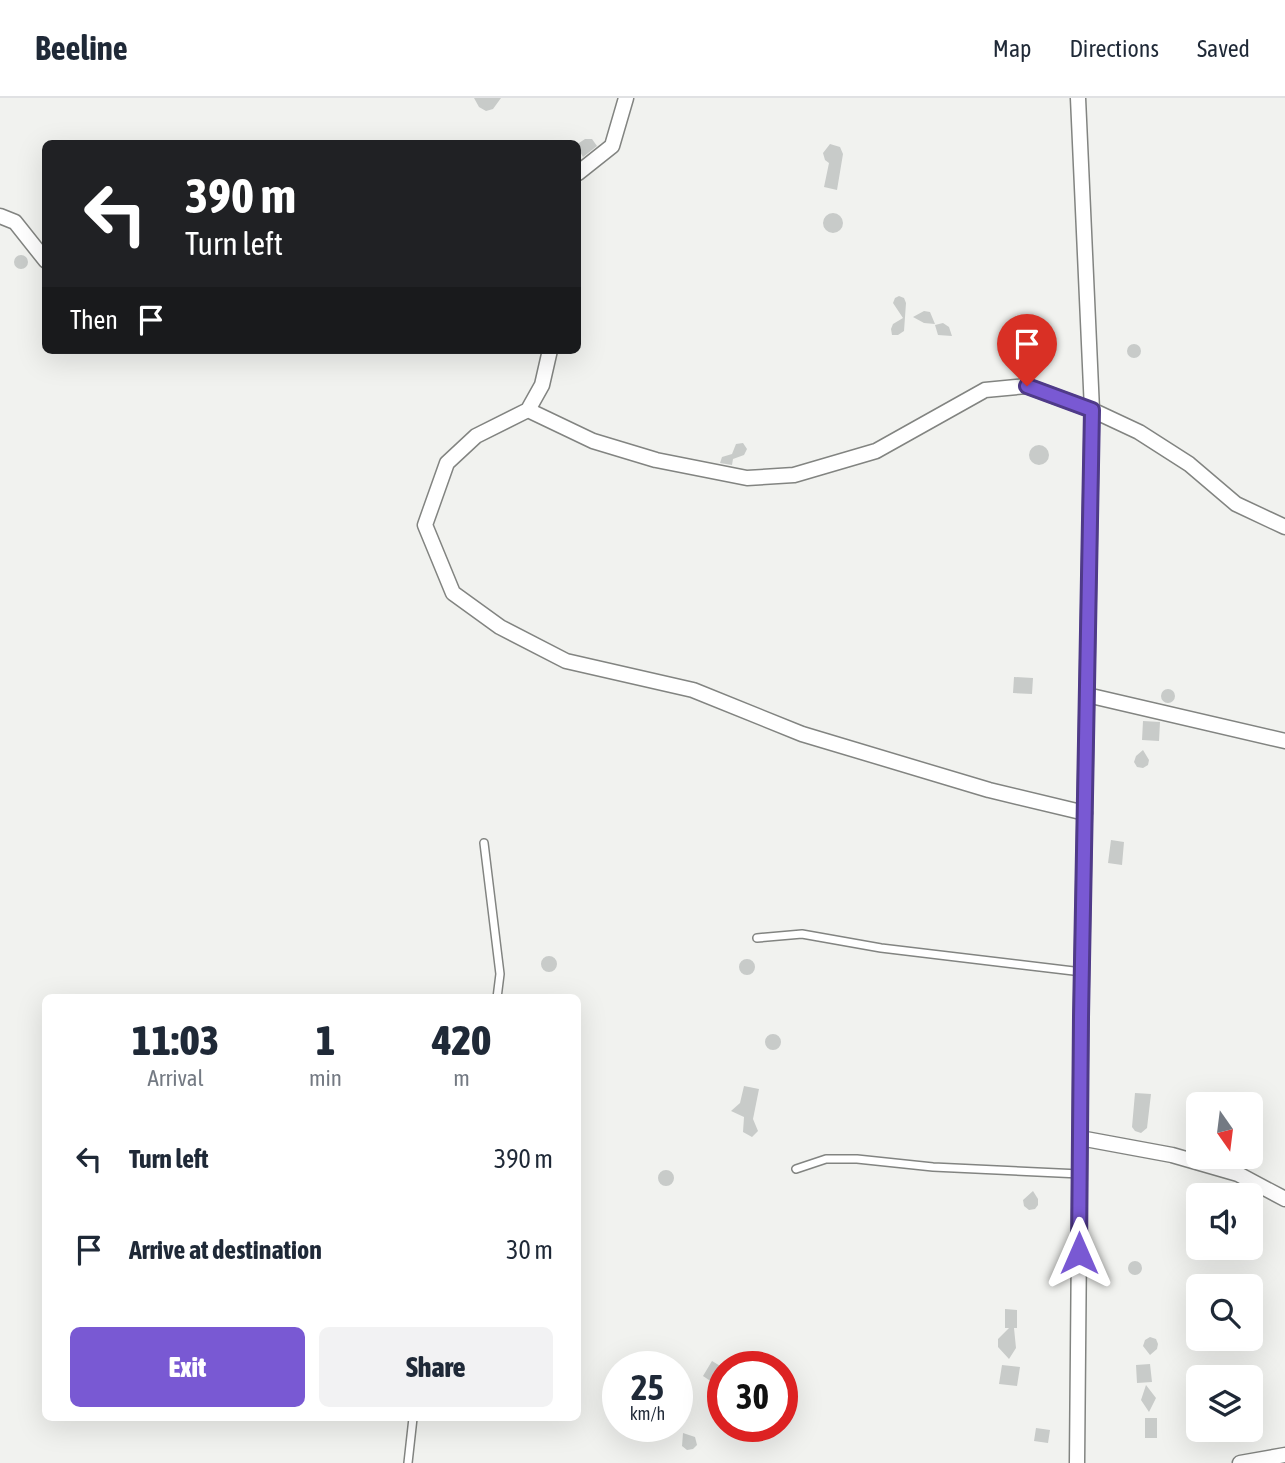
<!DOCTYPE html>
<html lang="en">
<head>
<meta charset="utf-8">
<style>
	:root { --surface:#fff; --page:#f2f2f3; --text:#1f2937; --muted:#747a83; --line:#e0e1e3; --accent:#7959d3 }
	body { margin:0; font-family:"Asap Condensed",sans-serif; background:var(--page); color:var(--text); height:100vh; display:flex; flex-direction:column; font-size:26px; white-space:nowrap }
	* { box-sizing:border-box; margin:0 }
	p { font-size:23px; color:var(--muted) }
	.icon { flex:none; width:38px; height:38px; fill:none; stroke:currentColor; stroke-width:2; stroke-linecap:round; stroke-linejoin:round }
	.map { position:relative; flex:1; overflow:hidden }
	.side { position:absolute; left:42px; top:896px; width:539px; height:427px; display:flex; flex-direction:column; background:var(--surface); border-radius:10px; box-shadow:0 7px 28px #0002 }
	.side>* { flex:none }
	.top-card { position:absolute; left:42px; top:42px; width:539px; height:214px; border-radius:10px; box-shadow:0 7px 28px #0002; background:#202124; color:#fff; overflow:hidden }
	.needle { width:46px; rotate:166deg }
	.controls { position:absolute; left:1186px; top:994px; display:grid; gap:14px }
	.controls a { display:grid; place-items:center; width:77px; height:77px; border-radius:10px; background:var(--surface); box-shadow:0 7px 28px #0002; font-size:35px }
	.speed { position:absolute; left:602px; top:1253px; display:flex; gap:14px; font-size:35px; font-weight:700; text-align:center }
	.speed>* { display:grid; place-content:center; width:91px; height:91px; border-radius:50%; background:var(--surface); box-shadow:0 7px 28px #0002; line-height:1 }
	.speed small { font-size:18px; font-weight:400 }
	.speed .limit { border:10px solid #d22; background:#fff; color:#111 }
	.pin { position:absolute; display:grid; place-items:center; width:60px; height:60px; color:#fff; margin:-72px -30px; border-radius:50% 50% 50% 0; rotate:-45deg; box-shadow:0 0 7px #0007 }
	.pin .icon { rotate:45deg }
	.me { position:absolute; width:77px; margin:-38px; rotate:0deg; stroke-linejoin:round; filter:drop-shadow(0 0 5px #0008) }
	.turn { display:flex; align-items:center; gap:24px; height:147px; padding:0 28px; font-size:32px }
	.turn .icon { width:91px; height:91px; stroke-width:2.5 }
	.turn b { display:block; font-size:49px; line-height:60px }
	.then { display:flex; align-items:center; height:66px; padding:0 28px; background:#0003; gap:14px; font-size:26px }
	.eta { display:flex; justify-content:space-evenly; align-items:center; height:119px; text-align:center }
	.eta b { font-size:42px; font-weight:800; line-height:49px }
	.action { display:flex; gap:14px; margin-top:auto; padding:14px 28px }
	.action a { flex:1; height:80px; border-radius:10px; background:var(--accent); color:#fff; font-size:28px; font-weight:800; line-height:80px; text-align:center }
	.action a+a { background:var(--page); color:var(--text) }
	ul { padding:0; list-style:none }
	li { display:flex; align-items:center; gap:21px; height:91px; padding:0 28px }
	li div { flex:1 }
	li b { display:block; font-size:26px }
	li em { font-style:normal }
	header { display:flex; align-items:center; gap:42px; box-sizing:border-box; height:98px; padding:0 35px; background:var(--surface); border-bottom:2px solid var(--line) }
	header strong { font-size:33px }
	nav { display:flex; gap:38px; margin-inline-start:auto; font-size:24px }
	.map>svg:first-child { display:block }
	.building { fill:#c8cbc9 }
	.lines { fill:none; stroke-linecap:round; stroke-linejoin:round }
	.lane-casing { stroke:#828481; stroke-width:10 }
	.street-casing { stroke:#828481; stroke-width:17 }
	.lane { stroke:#fff; stroke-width:7 }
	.street { stroke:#fff; stroke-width:14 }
	.route-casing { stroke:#4f3a89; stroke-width:18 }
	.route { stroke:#7959d3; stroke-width:12 }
</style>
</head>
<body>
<header>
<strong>Beeline</strong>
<nav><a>Map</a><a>Directions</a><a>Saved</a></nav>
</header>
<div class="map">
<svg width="1285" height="1365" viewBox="0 0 1285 1365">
	<rect width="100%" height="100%" fill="#f1f2ef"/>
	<path class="building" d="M474 0H501L493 11 486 13 479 9Z
		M585 41H592L597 48 583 59 578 50 579 45Z
		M830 46 840 49 843 56 837 92 824 89 829 65 825 62 823 55Z
		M823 125a10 10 0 1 1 20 0a10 10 0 1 1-20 0Z
		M14 164a7 7 0 1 1 14 0a7 7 0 1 1-14 0Z
		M899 198 904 200 906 205 904 233 898 237H892L891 231 893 226 903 220 893 205 895 200Z
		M924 213 930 214 935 226 924 225 913 219Z
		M943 225 949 229 952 238 938 237 935 227Z
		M1127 253a7 7 0 1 1 14 0a7 7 0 1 1-14 0Z
		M743 345 747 351 744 357 733 361 732 367 720 365 722 359 732 356 736 346Z
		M1029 357a10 10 0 1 1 20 0a10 10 0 1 1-20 0Z
		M1014 579 1033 580 1032 596 1013 595Z
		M1161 598a7 7 0 1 1 14 0a7 7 0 1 1-14 0Z
		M1143 623 1160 624 1159 643 1142 642Z
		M1143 652 1149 662 1148 667 1143 670 1137 669 1134 664 1136 658Z
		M1111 742 1124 744 1122 767 1108 765Z
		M541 866a8 8 0 1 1 16 0a8 8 0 1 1-16 0Z
		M739 869a8 8 0 1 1 16 0a8 8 0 1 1-16 0Z
		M765 944a8 8 0 1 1 16 0a8 8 0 1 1-16 0Z
		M744 988 759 991 753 1021 758 1033 752 1039 743 1034 744 1019 731 1013 740 1005Z
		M1135 995 1151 996 1147 1030 1141 1035 1135 1033 1132 1029Z
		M658 1080a8 8 0 1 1 16 0a8 8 0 1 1-16 0Z
		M1033 1093 1038 1101V1107L1035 1111 1029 1112 1024 1108 1023 1102Z
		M1128 1170a7 7 0 1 1 14 0a7 7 0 1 1-14 0Z
		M1005 1211 1017 1212V1230H1014L1016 1250 1009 1261 998 1249V1241L1009 1230H1005Z
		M1150 1239 1156 1241 1158 1246 1157 1251 1150 1257 1143 1248 1145 1242Z
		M712 1263 722 1269 712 1284 703 1278Z
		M1150 1266 1152 1284 1137 1285 1136 1267Z
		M1002 1267 1020 1269 1017 1288 999 1286Z
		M1146 1287 1156 1300 1149 1314 1141 1302Z
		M1145 1320H1157V1340H1145Z
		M1036 1330 1050 1332 1048 1345 1034 1343Z
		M683 1335 695 1339 697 1347 693 1351 687 1352 682 1348Z"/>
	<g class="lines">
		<g class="lane-casing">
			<path id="lane" d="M484 745 500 876 497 900
				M757 840 802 836 881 850 1082 874
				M796 1071 826 1061H857L933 1069 1080 1076
				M408 1365 413 1320"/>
		</g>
		<g class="street-casing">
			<path id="street" d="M578 75 612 48 626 0
				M0 118 15 124 46 163
				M550 252 542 287 528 312 476 338 447 365 425 427 453 495 500 529 566 563 693 592 802 636 989 692 1085 715
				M528 312 593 343 656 362 747 380 794 377 876 353 985 292 1027 288 1092 312 1139 334 1189 366 1236 406 1285 429
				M1087 597 1285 643
				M1080 1040 1172 1057 1238 1076 1285 1101
				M1077 1365 1081 919 1092 312 1078 0
				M1240 1365 1285 1357"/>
		</g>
		<use href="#lane" class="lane"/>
		<use href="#street" class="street"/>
	</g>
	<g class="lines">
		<g class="route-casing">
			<path id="route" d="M1027 288 1092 312 1081 919 1079 1155"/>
		</g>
		<use href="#route" class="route"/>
	</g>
</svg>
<div class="controls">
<a><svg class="needle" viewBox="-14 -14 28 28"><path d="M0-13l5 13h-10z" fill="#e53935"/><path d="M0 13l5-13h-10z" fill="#747a83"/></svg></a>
<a><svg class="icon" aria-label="sound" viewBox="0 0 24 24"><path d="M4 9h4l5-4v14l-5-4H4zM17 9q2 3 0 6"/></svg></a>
<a><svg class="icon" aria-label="search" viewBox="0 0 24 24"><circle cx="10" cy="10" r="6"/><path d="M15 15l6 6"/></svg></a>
<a><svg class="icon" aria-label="layers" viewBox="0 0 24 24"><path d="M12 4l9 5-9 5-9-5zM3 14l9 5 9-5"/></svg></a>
</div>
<div class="speed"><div>25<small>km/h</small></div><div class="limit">30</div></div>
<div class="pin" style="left:1027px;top:288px;background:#d93025"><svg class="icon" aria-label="arrive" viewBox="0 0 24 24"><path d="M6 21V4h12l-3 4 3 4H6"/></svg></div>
<svg class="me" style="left:1079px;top:1155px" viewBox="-20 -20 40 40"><path d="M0-17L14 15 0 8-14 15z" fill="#7959d3" stroke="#fff" stroke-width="4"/></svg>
<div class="top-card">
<div class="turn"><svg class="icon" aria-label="left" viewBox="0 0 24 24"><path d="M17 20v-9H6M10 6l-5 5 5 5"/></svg><div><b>390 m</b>Turn left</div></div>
<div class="then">Then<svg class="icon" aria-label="arrive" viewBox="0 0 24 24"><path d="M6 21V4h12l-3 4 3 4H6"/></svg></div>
</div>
<section class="side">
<div class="eta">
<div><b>11:03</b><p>Arrival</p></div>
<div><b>1</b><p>min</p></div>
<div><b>420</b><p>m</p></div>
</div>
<ul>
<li><svg class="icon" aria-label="left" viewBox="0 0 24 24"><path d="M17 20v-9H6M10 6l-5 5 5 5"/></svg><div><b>Turn left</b></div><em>390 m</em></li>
<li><svg class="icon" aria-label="arrive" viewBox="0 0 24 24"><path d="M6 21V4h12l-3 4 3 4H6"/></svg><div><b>Arrive at destination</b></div><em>30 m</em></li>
</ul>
<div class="action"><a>Exit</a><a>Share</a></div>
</section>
</div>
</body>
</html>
